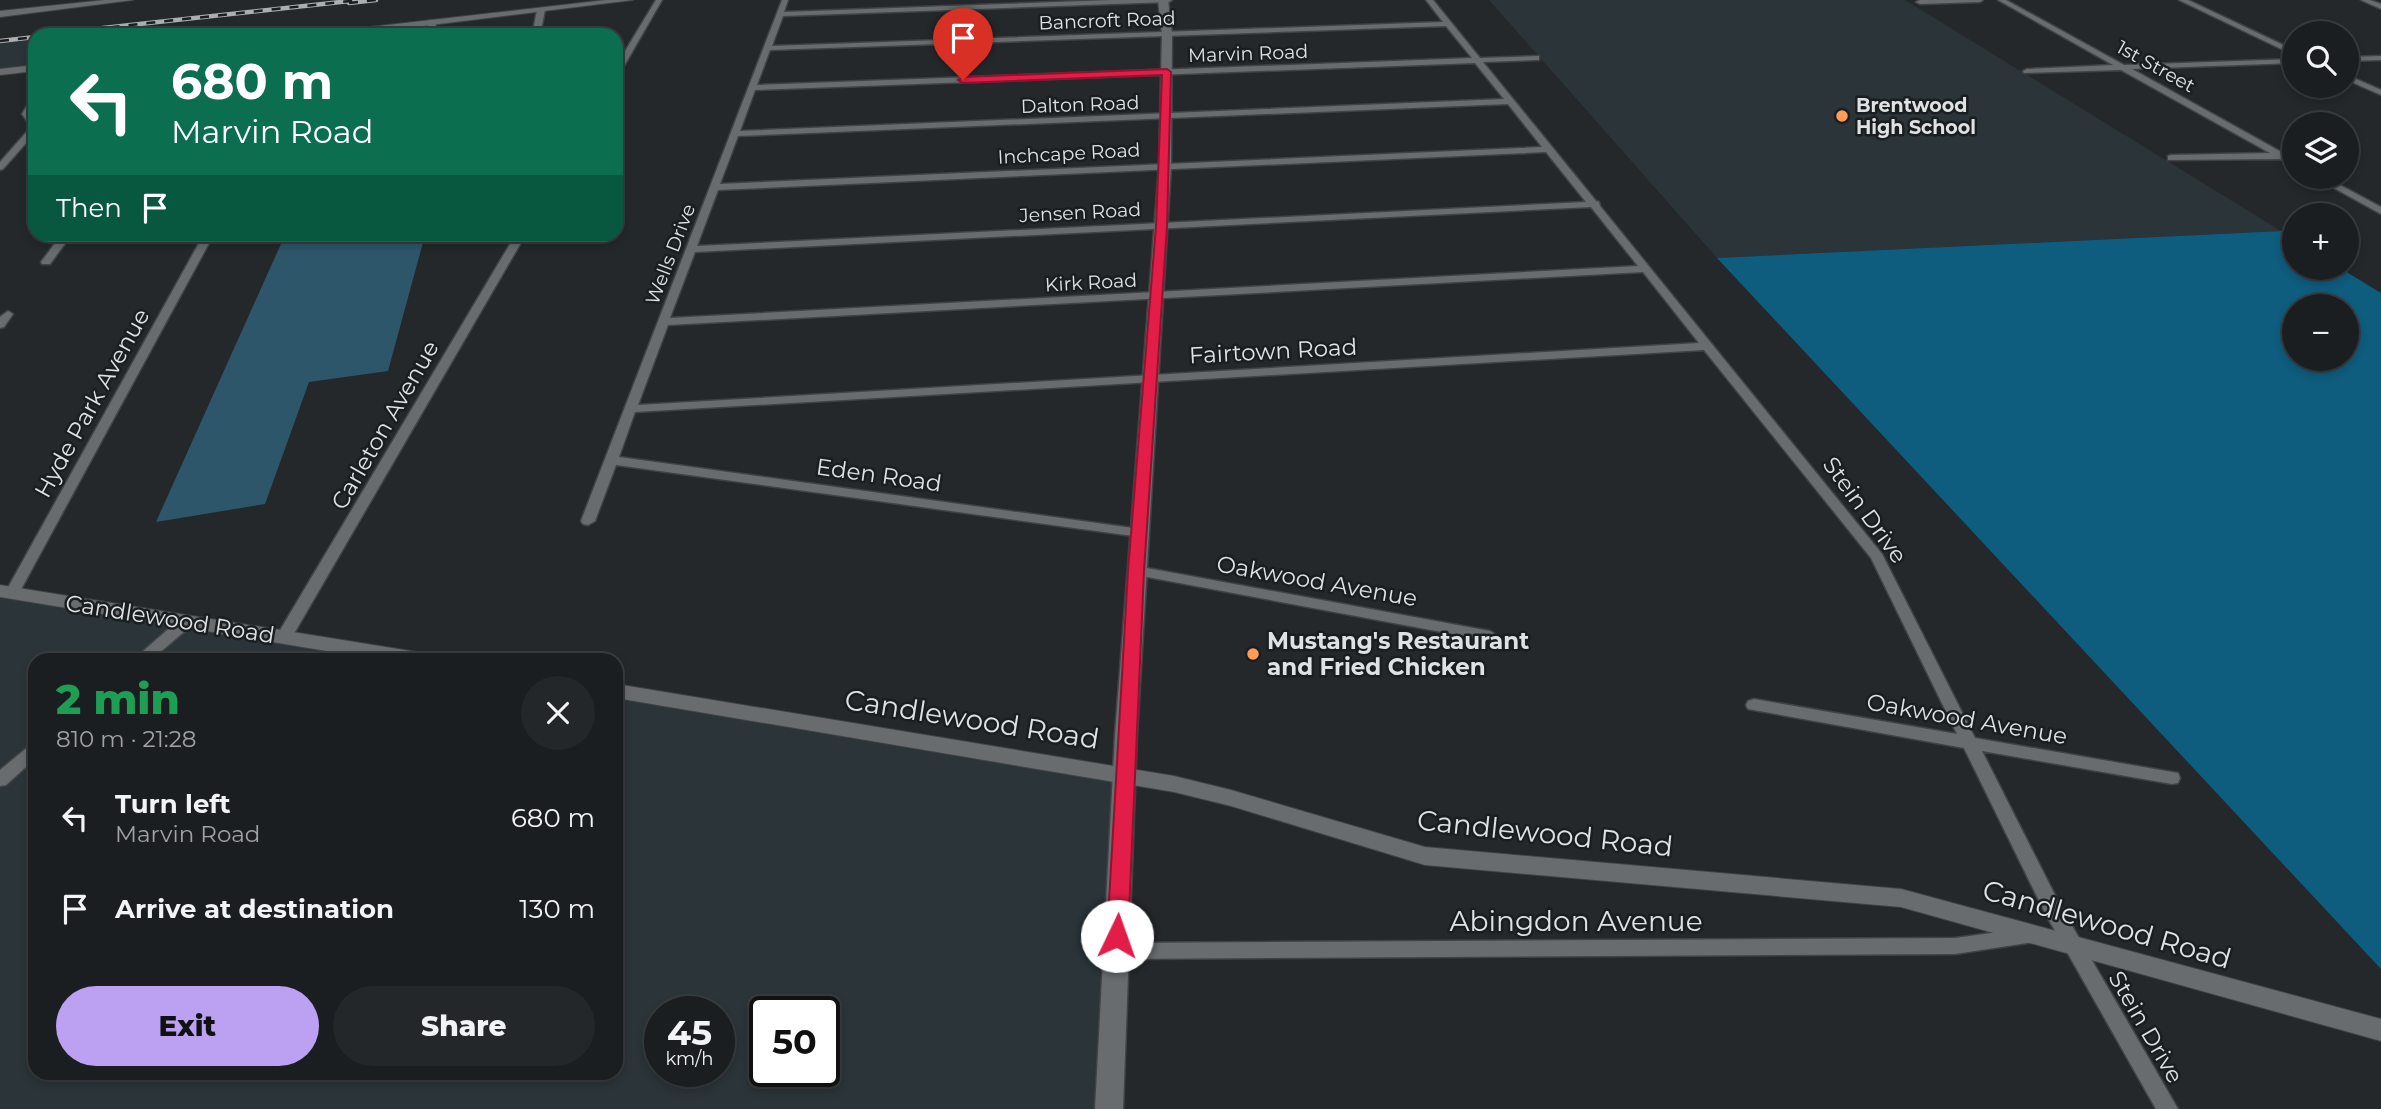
<!DOCTYPE html>
<html lang="en">
<head>
<meta charset="utf-8">
<style>
	:root { --surface:#1b1e20; --page:#242729; --text:#f1f3f6; --muted:#a0a2a5; --line:#393c3e; --accent:#bca0f2 }
	body { margin:0; font-family:Montserrat,sans-serif; background:var(--page); color:var(--text); height:100vh; display:flex; flex-direction:column; font-size:26px; white-space:nowrap }
	* { box-sizing:border-box; margin:0 }
	p { font-size:23px; color:var(--muted) }
	.icon { flex:none; width:38px; height:38px; fill:none; stroke:currentColor; stroke-width:2; stroke-linecap:round; stroke-linejoin:round }
	.map { position:relative; flex:1; overflow:hidden }
	.sheet { position:absolute; left:28px; top:653px; width:595px; height:427px; display:flex; flex-direction:column; background:var(--surface); border-radius:21px; box-shadow:0 4px 10px #0003,0 0 0 2px var(--line) }
	.sheet>* { flex:none }
	.guide { position:absolute; left:28px; top:28px; width:595px; height:214px; border-radius:21px; box-shadow:0 4px 10px #0003,0 0 0 2px var(--line); background:#0b6e4f; color:#fff; overflow:hidden }
	.buttons { position:absolute; left:2282px; top:21px; display:grid; gap:14px }
	.buttons a { display:grid; place-items:center; width:77px; height:77px; border-radius:50%; background:var(--surface); box-shadow:0 4px 10px #0003,0 0 0 2px var(--line); font-size:35px }
	.speed { position:absolute; left:644px; top:996px; display:flex; gap:14px; font-size:35px; font-weight:700; text-align:center }
	.speed>* { display:grid; place-content:center; width:91px; height:91px; border-radius:50%; background:var(--surface); box-shadow:0 4px 10px #0003,0 0 0 2px var(--line); line-height:1 }
	.speed small { font-size:18px; font-weight:400 }
	.speed .limit { border:4px solid #111; border-radius:10px; background:#fff; color:#111 }
	.pin { position:absolute; display:grid; place-items:center; width:60px; height:60px; color:#fff; margin:-72px -30px; border-radius:50% 50% 50% 0; rotate:-45deg; box-shadow:0 0 7px #0007 }
	.pin .icon { rotate:45deg }
	.me { position:absolute; width:77px; margin:-38px; rotate:3deg; stroke-linejoin:round; filter:drop-shadow(0 0 5px #0008) }
	.turn { display:flex; align-items:center; gap:24px; height:147px; padding:0 28px; font-size:32px }
	.turn .icon { width:91px; height:91px; stroke-width:2.5 }
	.turn b { display:block; font-size:49px; line-height:60px }
	.then { display:flex; align-items:center; height:66px; padding:0 28px; background:#0003; gap:14px; font-size:26px }
	.round { display:grid; place-items:center; flex:none; width:74px; height:74px; border-radius:37px; background:var(--page) }
	.headline { display:flex; align-items:center; justify-content:space-between; height:119px; padding:0 28px }
	h1 { font-size:42px; font-weight:800; line-height:52px; color:#1e9e55 }
	.button { display:flex; gap:14px; margin-top:auto; padding:14px 28px }
	.button a { flex:1; height:80px; border-radius:42px; background:var(--accent); color:#111; font-size:28px; font-weight:800; line-height:80px; text-align:center }
	.button a+a { background:var(--page); color:var(--text) }
	ul { padding:0; list-style:none }
	li { display:flex; align-items:center; gap:21px; height:91px; padding:0 28px }
	li div { flex:1 }
	li b { display:block; font-size:26px }
	li em { font-style:normal }
	.map>svg:first-child { display:block }
	.built { fill:#2a3439; fill-rule:evenodd }
	.green { fill:#2e566b }
	.forest { fill:#0e5c7e; fill-rule:evenodd }
	.lines { fill:none; stroke-linecap:round; stroke-linejoin:round }
	.minor-casing { stroke:#3f4345; stroke-width:3 }
	.tertiary-casing { stroke:#3f4345; stroke-width:2 }
	.secondary-casing { stroke:#3f4345; stroke-width:3 }
	.minor { fill:#686c6f; fill-rule:evenodd }
	.tertiary { fill:#686c6f; fill-rule:evenodd }
	.secondary { fill:#686c6f; fill-rule:evenodd }
	.rail-casing { stroke:#acafb1; stroke-width:4.5 }
	.rail { stroke:#1a1e21; stroke-width:2.5; stroke-dasharray:9; stroke-linecap:butt }
	.route { fill:#e11d48; stroke:#92132f; stroke-width:2 }
	.poi-dot { fill:#fe9c57; stroke:#1a1e21; stroke-width:2.5 }
	.labels { text-anchor:middle; stroke-width:5; stroke-linejoin:round; paint-order:stroke }
	.far-street-label { font-size:19px; fill:#dfe2e4; stroke:#1a1e21 }
	.far-poi-label { font-size:19px; font-weight:bold; fill:#dfe2e4; stroke:#1a1e21; text-anchor:start }
	.street-label { font-size:23px; fill:#dfe2e4; stroke:#1a1e21 }
	.poi-label { font-size:23px; font-weight:bold; fill:#dfe2e4; stroke:#1a1e21; text-anchor:start }
	.near-street-label { font-size:28px; fill:#dfe2e4; stroke:#1a1e21 }
</style>
</head>
<body>
<div class="map">
<svg width="2381" height="1109" viewBox="0 0 2381 1109">
	<rect width="100%" height="100%" fill="#24282a"/>
	<path class="built" d="M1489 0H1905L2281 231 1717 258Z
		M35 40V68L0 72V43Z
		M0 591 423 660H35V1073H616V691L1124 774 1108 1109H0ZM660 1012H719V1071H660ZM765 1012H824V1071H765Z"/>
	<path class="green" d="M285 235H425L388 371 309 382 265 504 156 522Z"/>
	<path class="forest" d="M2281 231 2294 240V268H2340L2381 293V969L1717 258ZM2294 306H2347V359H2294Z"/>
	<g class="lines">
		<g class="minor-casing">
			<path id="minor" d="M656 0H662L620 73 616 75V66Z
				M782 0H788L784 12 1111 0H1172L1169 2 783 16 772 46 1443 22 1426 0H1433L1480 58 1539 56V60H1536L1483 62 1596 201 1599 202 1600 206 1882 554 1975 738 2178 773 2180 778 2178 783 2172 784 1982 751 2060 905 2178 1109H2156L2046 915 1964 748 1748 709 1746 705 1748 701 1754 699 1957 734 1871 558 1704 350 635 412 619 457 1140 529 1147 533 1140 537 616 465 595 521 588 525 583 524 581 521ZM1446 26 1472 58 757 85 770 50ZM1475 63 1504 99 740 131 755 90ZM1508 104 1542 147 720 184 738 136ZM1546 152 1586 202 697 246 718 190ZM1591 207 1638 266 670 318 695 252ZM1643 272 1699 343 638 405 668 325Z
				M1920 0H1983L1980 2 1920 4 1916 2Z
				M1998 0H2006L2124 65 2294 59V63L2132 69 2294 159V166L2280 159 2168 160V156L2171 155 2270 153 2121 70 2024 73 2023 71 2027 69 2113 65Z
				M2179 0H2188L2294 50V55Z
				M2361 0H2370L2381 4V9Z
				M541 8 545 10 540 35H532L537 10Z
				M430 20 437 22 432 35H424Z
				M2381 56V60L2347 61V57Z
				M2347 75 2381 90V95L2347 80Z
				M32 97H35V106L30 114 35 121V133L3 169 0 170V162L31 127 22 114Z
				M2314 177H2325L2381 207V214Z
				M62 234H72L50 264H42L41 262Z
				M204 234H214L19 593 17 596H7L5 593Z
				M516 234H526L292 637 284 642 279 641 276 637Z
				M8 311 13 314 4 327 0 328V317Z
				M1136 566 1490 631 1498 636 1490 641 1131 574 1129 571Z
				M187 616 192 617 194 621 192 625 151 660H133L182 617Z
				M35 744V759L6 785 0 786V770L29 746Z
				M2034 927 2041 929 2043 935 2041 941 1955 954 1117 959 1110 957 1107 951 1110 945 1117 943 1955 938Z"/>
		</g>
		<g class="tertiary-casing">
			<path id="tertiary" d="M105 0H133L0 17V11Z
				M606 0H633L350 35H321L326 32Z
				M35 65V71L0 75V69Z
				M0 585 423 653 430 655 432 660H381L0 597Z
				M616 684 1174 776 1231 790 1425 847 1901 889 2381 1019V1041L1901 907 1425 865 1231 806 1174 792 616 698Z"/>
		</g>
		<g class="secondary-casing">
			<path id="secondary" d="M1158 0H1168L1172 34 1171 166 1137 734 1123 1109H1095L1115 734 1159 166 1162 34Z"/>
		</g>
		<use href="#minor" class="minor"/>
		<use href="#tertiary" class="tertiary"/>
		<use href="#secondary" class="secondary"/>
		<g class="rail-casing">
			<path id="rail" d="M349 3 376 0
				M39 35 359 0
				M0 41 35 37"/>
		</g>
		<use href="#rail" class="rail"/>
	</g>
	<path class="route" d="M1167 69 1171 72 1167 226 1144 571 1128 936 1125 942 1117 945 1110 942 1107 936 1128 571 1156 226 1162 75 963 83 958 80 963 77Z"/>
	<g class="poi-dot">
		<circle cx="1842" cy="116" r="7"/>
		<circle cx="1253" cy="654" r="7"/>
	</g>
	<g class="labels">
		<g class="far-street-label">
			<text transform="translate(1107 20) rotate(-2)" y="7">Bancroft Road</text>
			<text transform="translate(1248 53) rotate(-2)" y="7">Marvin Road</text>
			<text transform="translate(2156 66) rotate(29)" y="7">1st Street</text>
			<text transform="translate(1080 104) rotate(-2)" y="7">Dalton Road</text>
			<text transform="translate(1069 153) rotate(-3)" y="7">Inchcape Road</text>
			<text transform="translate(1080 212) rotate(-3)" y="7">Jensen Road</text>
			<text transform="translate(670 254) rotate(-69)" y="7">Wells Drive</text>
			<text transform="translate(1091 282) rotate(-3)" y="7">Kirk Road</text>
		</g>
		<g class="far-poi-label">
			<text x="1856" y="112">Brentwood<tspan x="1856" dy="22">High School</tspan></text>
		</g>
		<g class="street-label">
			<text transform="translate(1273 351) rotate(-3)" y="8">Fairtown Road</text>
			<text transform="translate(92 403) rotate(-61)" y="8">Hyde Park Avenue</text>
			<text transform="translate(385 425) rotate(-60)" y="8">Carleton Avenue</text>
			<text transform="translate(879 475) rotate(8)" y="8">Eden Road</text>
			<text transform="translate(1865 510) rotate(54)" y="8">Stein Drive</text>
			<text transform="translate(1317 581) rotate(10)" y="8">Oakwood Avenue</text>
			<text transform="translate(170 619) rotate(9)" y="8">Candlewood Road</text>
			<text transform="translate(1967 719) rotate(10)" y="8">Oakwood Avenue</text>
			<text transform="translate(2146 1027) rotate(60)" y="8">Stein Drive</text>
		</g>
		<g class="poi-label">
			<text x="1267" y="649">Mustang's Restaurant<tspan x="1267" dy="26">and Fried Chicken</tspan></text>
		</g>
		<g class="near-street-label">
			<text transform="translate(972 719) rotate(9)" y="10">Candlewood Road</text>
			<text transform="translate(1545 833) rotate(6)" y="10">Candlewood Road</text>
			<text x="1576" y="931">Abingdon Avenue</text>
			<text transform="translate(2107 924) rotate(16)" y="10">Candlewood Road</text>
		</g>
	</g>
</svg>
<div class="buttons">
<a><svg class="icon" aria-label="search" viewBox="0 0 24 24"><circle cx="10" cy="10" r="6"/><path d="M15 15l6 6"/></svg></a>
<a><svg class="icon" aria-label="layers" viewBox="0 0 24 24"><path d="M12 4l9 5-9 5-9-5zM3 14l9 5 9-5"/></svg></a>
<a>+</a>
<a>−</a>
</div>
<div class="speed"><div>45<small>km/h</small></div><div class="limit">50</div></div>
<div class="pin" style="left:963px;top:80px;background:#d93025"><svg class="icon" aria-label="arrive" viewBox="0 0 24 24"><path d="M6 21V4h12l-3 4 3 4H6"/></svg></div>
<svg class="me" style="left:1117px;top:936px" viewBox="-20 -20 40 40"><circle r="19" fill="#fff"/><path d="M0-13L10 11 0 6-10 11z" fill="#e11d48"/></svg>
<div class="guide">
<div class="turn"><svg class="icon" aria-label="left" viewBox="0 0 24 24"><path d="M17 20v-9H6M10 6l-5 5 5 5"/></svg><div><b>680 m</b>Marvin Road</div></div>
<div class="then">Then<svg class="icon" aria-label="arrive" viewBox="0 0 24 24"><path d="M6 21V4h12l-3 4 3 4H6"/></svg></div>
</div>
<section class="sheet">
<div class="headline"><div><h1>2 min</h1><p>810 m · 21:28</p></div><a class="round"><svg class="icon" aria-label="close" viewBox="0 0 24 24"><path d="M6 6l12 12M18 6L6 18"/></svg></a></div>
<ul>
<li><svg class="icon" aria-label="left" viewBox="0 0 24 24"><path d="M17 20v-9H6M10 6l-5 5 5 5"/></svg><div><b>Turn left</b><p>Marvin Road</p></div><em>680 m</em></li>
<li><svg class="icon" aria-label="arrive" viewBox="0 0 24 24"><path d="M6 21V4h12l-3 4 3 4H6"/></svg><div><b>Arrive at destination</b></div><em>130 m</em></li>
</ul>
<div class="button"><a>Exit</a><a>Share</a></div>
</section>
</div>
</body>
</html>
